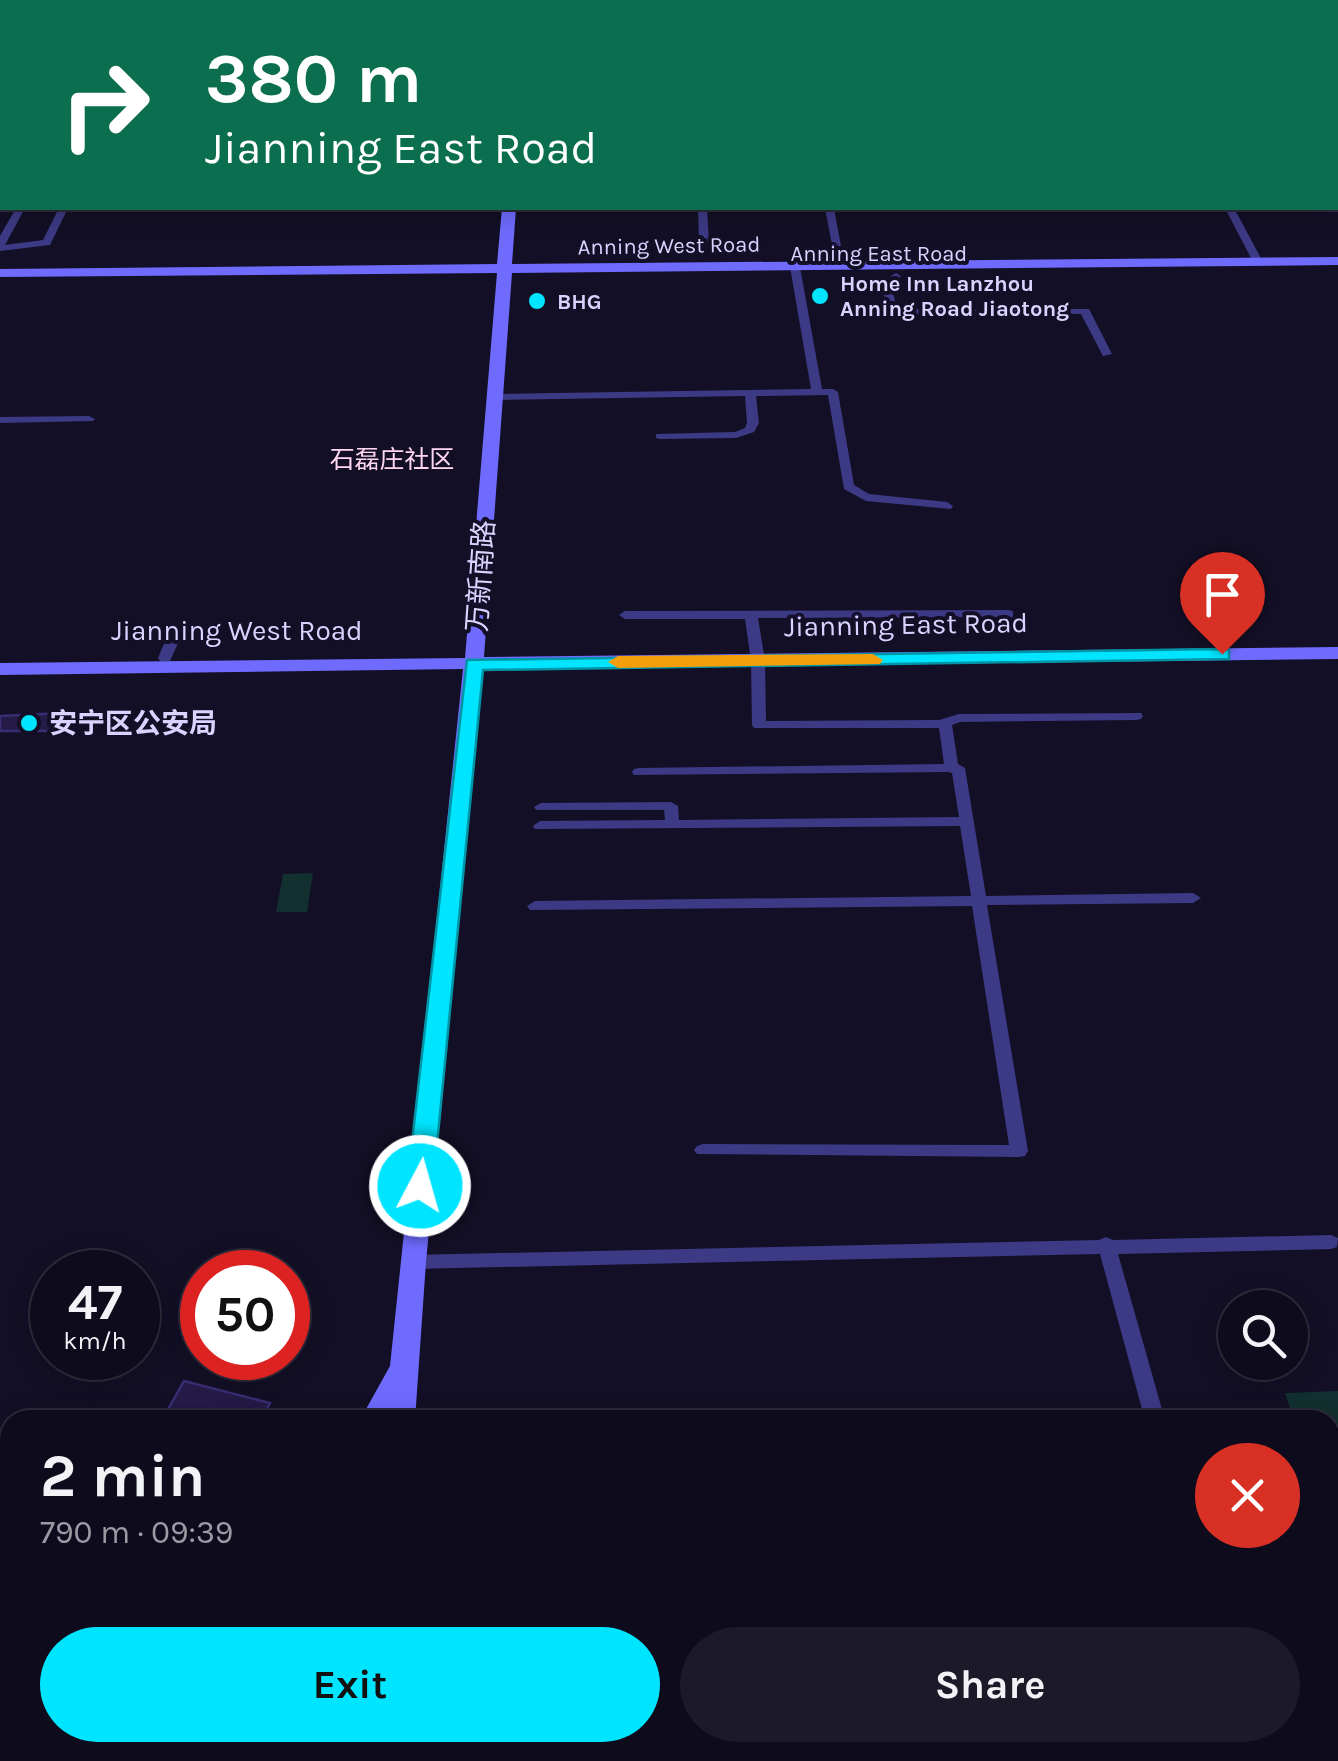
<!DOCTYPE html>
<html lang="en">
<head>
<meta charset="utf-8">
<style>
	:root { --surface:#0e0b1c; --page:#1c1929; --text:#f1f3f6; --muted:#9b9ba3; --line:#2e2b3b; --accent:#00e5ff }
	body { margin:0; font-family:Karla,"Noto Sans SC",sans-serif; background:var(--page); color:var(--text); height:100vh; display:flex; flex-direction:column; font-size:38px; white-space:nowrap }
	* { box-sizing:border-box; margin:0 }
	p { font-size:32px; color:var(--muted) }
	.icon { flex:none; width:55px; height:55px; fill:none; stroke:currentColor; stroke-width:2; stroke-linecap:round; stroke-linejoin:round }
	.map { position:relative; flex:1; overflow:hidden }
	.sheet { position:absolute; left:0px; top:1410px; width:1340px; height:352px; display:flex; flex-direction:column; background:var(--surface); border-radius:30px 30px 0 0; box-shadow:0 5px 25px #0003,0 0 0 2px var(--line) }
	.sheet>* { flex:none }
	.hud { position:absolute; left:0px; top:0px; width:1340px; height:210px; box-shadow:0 5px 25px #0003,0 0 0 2px var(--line); background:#0b6e4f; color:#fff; overflow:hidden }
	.fabs { position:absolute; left:1218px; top:1290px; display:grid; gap:20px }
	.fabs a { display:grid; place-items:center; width:90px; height:90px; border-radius:50%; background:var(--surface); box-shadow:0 5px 25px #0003,0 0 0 2px var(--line); font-size:50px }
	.speed { position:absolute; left:30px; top:1250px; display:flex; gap:20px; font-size:50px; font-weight:700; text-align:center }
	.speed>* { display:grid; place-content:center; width:130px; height:130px; border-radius:50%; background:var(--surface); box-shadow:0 5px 25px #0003,0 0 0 2px var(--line); line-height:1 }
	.speed small { font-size:25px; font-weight:400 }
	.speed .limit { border:15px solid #d22; background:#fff; color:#111 }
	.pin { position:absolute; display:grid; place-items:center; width:85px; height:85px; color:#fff; margin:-102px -42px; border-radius:50% 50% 50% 0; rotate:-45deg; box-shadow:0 0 10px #0007 }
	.pin .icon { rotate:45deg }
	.me { position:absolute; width:110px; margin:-55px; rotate:6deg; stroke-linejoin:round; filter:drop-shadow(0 0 8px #0008) }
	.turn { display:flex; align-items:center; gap:35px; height:210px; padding:0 40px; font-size:45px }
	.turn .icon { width:130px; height:130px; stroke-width:2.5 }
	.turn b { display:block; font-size:70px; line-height:85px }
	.round { display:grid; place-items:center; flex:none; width:105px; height:105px; border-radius:52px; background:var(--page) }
	.overview { display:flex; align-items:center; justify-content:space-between; height:170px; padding:0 40px }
	h1 { font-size:60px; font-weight:700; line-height:75px }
	.button { display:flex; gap:20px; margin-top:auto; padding:20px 40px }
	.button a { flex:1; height:115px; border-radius:60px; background:var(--accent); color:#111; font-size:40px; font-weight:700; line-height:115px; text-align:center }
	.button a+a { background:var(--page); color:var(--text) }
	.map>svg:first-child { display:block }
	.green { fill:#12302f }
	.building { fill:#241b47; stroke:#3b2d73; stroke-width:2.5 }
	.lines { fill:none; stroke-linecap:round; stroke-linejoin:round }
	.minor-tunnel { stroke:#312d47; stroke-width:11; stroke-dasharray:11 6; stroke-linecap:butt }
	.minor { fill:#3d3a85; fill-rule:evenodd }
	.tertiary { fill:#3d3a85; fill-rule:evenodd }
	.secondary { fill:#6f6bff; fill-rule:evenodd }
	.primary { fill:#c25bff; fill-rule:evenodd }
	.route { fill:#00e5ff; stroke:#0095a6; stroke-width:2.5 }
	.slow { fill:#f59e0b }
	.poi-dot { fill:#00e5ff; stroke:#130f26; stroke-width:4 }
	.labels { text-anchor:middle; stroke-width:8; stroke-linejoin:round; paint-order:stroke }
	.far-street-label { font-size:22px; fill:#d9d4ff; stroke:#130f26 }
	.far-poi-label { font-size:22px; font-weight:bold; fill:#d9d4ff; stroke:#130f26; text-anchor:start }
	.far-neighbourhood-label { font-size:25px; fill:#ffd6f0; stroke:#130f26 }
	.street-label { font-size:28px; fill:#d9d4ff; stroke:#130f26 }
	.poi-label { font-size:28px; font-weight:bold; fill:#d9d4ff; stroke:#130f26; text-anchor:start }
</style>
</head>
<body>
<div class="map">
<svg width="1338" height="1761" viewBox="0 0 1338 1761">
	<rect width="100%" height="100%" fill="#130f26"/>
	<path class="green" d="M313 873 307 912H276L283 874Z
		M1338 1391V1438H1330V1420H1294L1285 1393Z"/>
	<path class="building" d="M61 713 55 731H0V716Z
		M184 1381 270 1403 261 1420H162Z"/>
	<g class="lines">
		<path class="minor-tunnel" d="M172 641 176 629"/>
		<path class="minor" d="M16 208H25L5 245 43 240 59 208H68L50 245 0 251V236Z
			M698 208H707L709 241 704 244 699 241Z
			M825 208H834L845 268 836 266Z
			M1225 208H1234L1263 262 1261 264 1253 262Z
			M795 264 800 267 822 389H833L838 392 854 485 869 494 947 502 953 506 951 509 866 501 844 489 828 395 756 396 759 423 754 432 736 438 660 439 656 438V434L735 432 745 428 747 423 745 396 494 400 488 397 494 394 811 389 790 267Z
			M896 273 901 276 893 292 897 309H1089L1112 354 1103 356 1081 314H888L883 292 891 276Z
			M89 416 95 419 93 421 0 423V417Z
			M1008 610 1013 611V617L758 618 765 661 766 721 939 720 959 714 1141 713 1143 716 1141 719 1136 720 960 722 952 725 958 764 965 768 986 896 1193 893 1201 898 1193 903 987 905 1028 1151 1025 1156 1019 1157 697 1154 694 1150 697 1146 703 1144 1009 1145 972 906 530 910 527 906 535 901 971 896 960 826 535 829 533 826 540 821 665 820 664 810H536L534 807 541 803 671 802 678 806 679 820 959 817 952 773 948 772 634 775 632 772 634 769 639 768 944 764 939 728H754L752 725 751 661 745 619H625L619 615 625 611Z
			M172 637 179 641 170 661H160L158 658 165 641Z
			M1331 1235 1338 1238 1337 1247 1331 1249 1118 1254 1165 1420H1145L1100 1254 412 1269 406 1267 403 1262 406 1257 412 1255 1099 1240 1106 1237 1113 1240Z
			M1330 1551H1338V1569H1330Z
			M1228 1752H1250L1252 1761H1230Z"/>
		<path class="tertiary" d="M1235 0H1246L1247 2H1237Z
			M0 99H2V105H0Z"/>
		<path class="secondary" d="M520 0H532V2H521Z
			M502 208H516L512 264 1338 257V265L512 273 484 657 1338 647V659L483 669 426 1262 415 1420H360L390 1366 463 669 0 675V663L465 658 497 273 0 277V269L497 264Z
			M348 1752H382L381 1761H347Z"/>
		<path class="primary" d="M84 1752H125L122 1761H80Z"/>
	</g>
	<path class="route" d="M1222 649 1229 650V659L483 670 433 1186 420 1196 411 1194 407 1186 467 660Z"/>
	<path class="slow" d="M873 654 883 660 880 664 618 668 608 662 618 656Z"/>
	<g class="poi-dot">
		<circle cx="820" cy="296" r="10"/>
		<circle cx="537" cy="301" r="10"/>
		<circle cx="29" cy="723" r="10"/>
	</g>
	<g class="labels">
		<g class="far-street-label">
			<text transform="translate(669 245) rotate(-1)" y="8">Anning West Road</text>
			<text x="879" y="261">Anning East Road</text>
		</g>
		<g class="far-poi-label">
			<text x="840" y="291">Home Inn Lanzhou<tspan x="840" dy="25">Anning Road Jiaotong</tspan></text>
			<text x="557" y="309">BHG</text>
		</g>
		<g class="far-neighbourhood-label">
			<text x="392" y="468">石磊庄社区</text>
		</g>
		<g class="street-label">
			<text transform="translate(480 576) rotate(-86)" y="10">万新南路</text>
			<text transform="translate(906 624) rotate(-1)" y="10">Jianning East Road</text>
			<text x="237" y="640">Jianning West Road</text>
		</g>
		<g class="poi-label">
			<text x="49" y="733">安宁区公安局</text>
		</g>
	</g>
</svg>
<div class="fabs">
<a><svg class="icon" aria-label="search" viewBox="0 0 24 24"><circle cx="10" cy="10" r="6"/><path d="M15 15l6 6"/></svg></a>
</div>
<div class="speed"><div>47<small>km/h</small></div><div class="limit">50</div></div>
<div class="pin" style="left:1222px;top:654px;background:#d93025"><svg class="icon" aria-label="arrive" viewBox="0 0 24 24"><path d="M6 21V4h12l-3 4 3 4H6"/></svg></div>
<svg class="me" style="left:420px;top:1186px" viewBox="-20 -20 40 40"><circle r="17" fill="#00e5ff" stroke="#fff" stroke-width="3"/><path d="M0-11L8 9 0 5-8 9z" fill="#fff"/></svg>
<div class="hud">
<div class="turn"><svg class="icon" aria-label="right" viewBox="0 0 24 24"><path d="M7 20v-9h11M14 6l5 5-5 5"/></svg><div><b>380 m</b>Jianning East Road</div></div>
</div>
<section class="sheet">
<div class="overview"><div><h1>2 min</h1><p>790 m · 09:39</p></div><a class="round" style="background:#d93025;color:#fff"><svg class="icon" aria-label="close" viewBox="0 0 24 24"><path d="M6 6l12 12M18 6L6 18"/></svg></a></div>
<div class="button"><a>Exit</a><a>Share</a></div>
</section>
</div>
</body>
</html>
